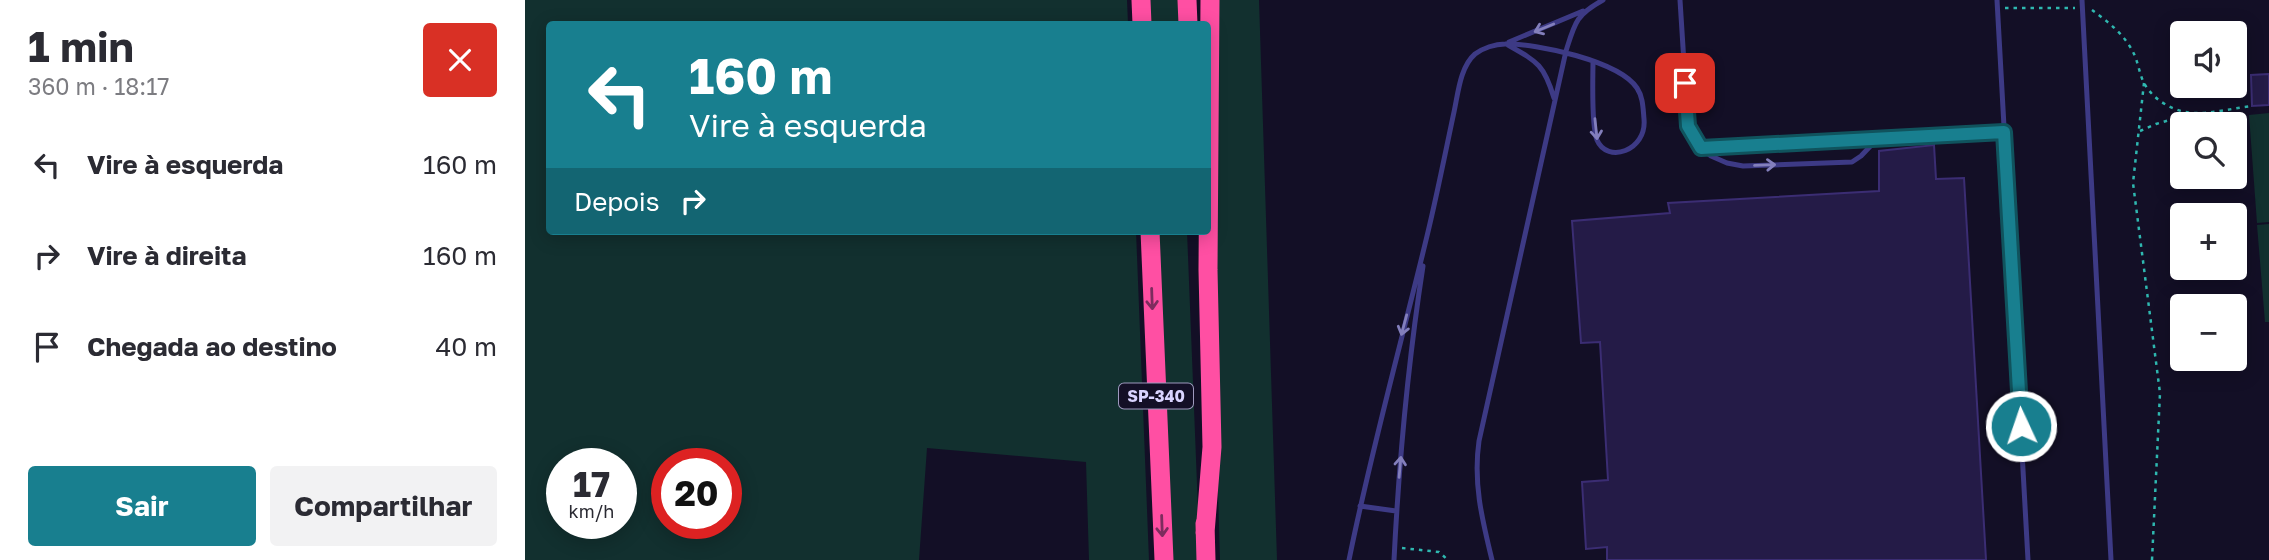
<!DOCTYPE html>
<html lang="pt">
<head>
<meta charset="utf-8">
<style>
	:root { --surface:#fff; --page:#f2f2f3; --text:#2b2b33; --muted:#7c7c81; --accent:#187f8f }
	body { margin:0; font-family:"Golos Text",sans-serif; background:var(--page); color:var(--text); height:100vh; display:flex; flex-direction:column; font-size:26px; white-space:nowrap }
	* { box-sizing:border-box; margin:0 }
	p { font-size:23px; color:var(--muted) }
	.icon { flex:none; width:38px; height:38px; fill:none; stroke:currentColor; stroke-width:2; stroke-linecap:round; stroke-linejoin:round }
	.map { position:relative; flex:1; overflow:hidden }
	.details { display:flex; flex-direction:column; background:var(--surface); width:525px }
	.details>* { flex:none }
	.top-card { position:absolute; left:21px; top:21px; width:665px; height:214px; border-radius:7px; box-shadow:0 4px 18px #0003; background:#187f8f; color:#fff; overflow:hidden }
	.buttons { position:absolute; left:1645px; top:21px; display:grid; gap:14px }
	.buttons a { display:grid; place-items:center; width:77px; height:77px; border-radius:7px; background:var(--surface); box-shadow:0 4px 18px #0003; font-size:35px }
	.speed { position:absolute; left:21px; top:448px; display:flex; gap:14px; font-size:35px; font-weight:700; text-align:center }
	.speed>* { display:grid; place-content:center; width:91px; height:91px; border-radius:50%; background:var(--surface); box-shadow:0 4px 18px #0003; line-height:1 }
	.speed small { font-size:18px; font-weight:400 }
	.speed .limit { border:10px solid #d22; background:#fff; color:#111 }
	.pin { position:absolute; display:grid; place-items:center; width:60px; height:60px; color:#fff; margin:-30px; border-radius:14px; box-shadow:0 4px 10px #0006 }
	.me { position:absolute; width:77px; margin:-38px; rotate:357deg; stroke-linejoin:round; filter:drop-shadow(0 0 5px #0008) }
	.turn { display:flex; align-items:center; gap:24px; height:147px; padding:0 28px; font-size:32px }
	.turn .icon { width:91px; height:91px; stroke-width:2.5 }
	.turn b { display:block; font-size:49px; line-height:60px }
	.then { display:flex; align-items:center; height:66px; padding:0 28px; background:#0003; gap:14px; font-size:26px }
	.round { display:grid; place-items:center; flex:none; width:74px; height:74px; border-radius:7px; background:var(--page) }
	.summary { display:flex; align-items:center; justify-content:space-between; height:119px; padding:0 28px }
	h1 { font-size:42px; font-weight:700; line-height:52px }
	.cta { display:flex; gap:14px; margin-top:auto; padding:14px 28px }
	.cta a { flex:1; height:80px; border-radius:7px; background:var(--accent); color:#fff; font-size:28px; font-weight:700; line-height:80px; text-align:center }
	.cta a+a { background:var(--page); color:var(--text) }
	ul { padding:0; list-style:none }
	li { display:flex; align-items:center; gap:21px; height:91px; padding:0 28px }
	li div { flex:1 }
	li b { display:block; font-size:26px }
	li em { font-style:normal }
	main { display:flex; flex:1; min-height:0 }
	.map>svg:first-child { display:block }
	.green { fill:#12302f; fill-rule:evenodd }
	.building { fill:#241b47; stroke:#3b2d73; stroke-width:2 }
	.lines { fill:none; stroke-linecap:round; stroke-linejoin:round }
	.path { stroke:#2fb8b0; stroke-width:2.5; stroke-dasharray:3.5 5; stroke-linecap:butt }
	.service { stroke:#3d3a85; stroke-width:5 }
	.motorway { stroke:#ff4fa3; stroke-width:19 }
	.oneway { stroke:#837fbc }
	.oneway2 { stroke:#7d2c5e }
	.route-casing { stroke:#10535d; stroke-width:18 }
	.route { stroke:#187f8f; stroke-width:12 }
	.labels { text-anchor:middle; stroke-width:6; stroke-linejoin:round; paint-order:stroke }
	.shield { fill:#130f26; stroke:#9e99be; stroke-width:2 }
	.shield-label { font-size:16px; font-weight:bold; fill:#d9d4ff }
</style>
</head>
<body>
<main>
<section class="details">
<div class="summary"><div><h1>1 min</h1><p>360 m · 18:17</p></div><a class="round" style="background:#d93025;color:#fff"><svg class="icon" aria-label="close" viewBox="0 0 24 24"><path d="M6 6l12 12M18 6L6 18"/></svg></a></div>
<ul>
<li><svg class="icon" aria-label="left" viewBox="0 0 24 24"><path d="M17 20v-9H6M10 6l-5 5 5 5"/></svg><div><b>Vire à esquerda</b></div><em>160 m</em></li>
<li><svg class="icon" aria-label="right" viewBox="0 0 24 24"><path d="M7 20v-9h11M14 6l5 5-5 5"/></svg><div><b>Vire à direita</b></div><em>160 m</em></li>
<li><svg class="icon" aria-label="arrive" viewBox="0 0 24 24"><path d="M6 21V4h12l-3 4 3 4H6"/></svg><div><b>Chegada ao destino</b></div><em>40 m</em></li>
</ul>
<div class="cta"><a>Sair</a><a>Compartilhar</a></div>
</section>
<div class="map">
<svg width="1744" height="560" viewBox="0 0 1744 560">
	<rect width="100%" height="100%" fill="#130f26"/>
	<path class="green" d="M0 0H602L603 24H24V231H611L624 560H564L561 462 402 448 394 560H0ZM37 464H96V523H37ZM142 464H201V523H142Z
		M624 0H654L655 24H625Z
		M693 0H734L752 560H695L687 287Z
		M1744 113V222L1732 223 1724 115Z
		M1744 224V322H1740L1732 225Z
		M633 231H662L675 560H646Z"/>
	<path class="building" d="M1744 74V105L1727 106 1726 75Z
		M1409 145 1411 179 1439 178 1461 560H1082V547L1061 549 1057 482 1083 480 1075 342 1056 343 1047 221 1145 213 1143 203 1354 191V151Z"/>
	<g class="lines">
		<path class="path" d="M1480 8H1550
			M1567 10C1582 21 1599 34 1608 52 1613 61 1614 73 1619 83 1628 100 1649 112 1668 113 1687 114 1708 108 1727 106
			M1619 83 1608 183 1635 393 1627 560
			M1615 131 1631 124 1665 114
			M877 548 914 552 923 560"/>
		<path class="service" d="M1155 0 1163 126 1176 148 1186 156 1202 163 1218 166 1327 162 1336 156 1353 138
			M1472 0 1503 560
			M1557 0 1586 560
			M984 42 1058 11
			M983 45C1013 62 1019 65 1029 98
			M1176 148 1479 132
			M835 506 871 511
			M824 560C846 451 876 344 902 236 912 195 920 154 929 112 933 94 935 67 950 54 958 48 970 44 980 44 1011 43 1094 61 1112 88 1118 97 1118 108 1119 119 1122 151 1082 164 1072 140 1066 126 1068 78 1068 61
			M869 560C874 461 883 363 898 266
			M967 560C957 519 948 483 954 441L1041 51C1050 22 1051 15 1078 0"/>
		<path class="motorway" d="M616 0 617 24
			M662 0 663 24
			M625 231 639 560
			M680 523 681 560
			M680 533 687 447 683 270 685 0"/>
	</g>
	<defs><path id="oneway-shaft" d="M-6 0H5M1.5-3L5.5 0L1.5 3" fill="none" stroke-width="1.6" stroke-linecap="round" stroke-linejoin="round" transform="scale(1.75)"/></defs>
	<g class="oneway">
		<use href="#oneway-shaft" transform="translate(1019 28) rotate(158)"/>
		<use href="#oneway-shaft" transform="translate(1071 129) rotate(84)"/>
		<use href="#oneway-shaft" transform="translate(1240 165) rotate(-2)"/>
		<use href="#oneway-shaft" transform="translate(879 325) rotate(105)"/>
		<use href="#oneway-shaft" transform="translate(875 467) rotate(-85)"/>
	</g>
	<g class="oneway2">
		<use href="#oneway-shaft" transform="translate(627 299) rotate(88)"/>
		<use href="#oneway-shaft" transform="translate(637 526) rotate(88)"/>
	</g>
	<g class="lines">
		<g class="route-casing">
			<path id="route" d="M1160 83 1163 126 1176 148 1479 132 1496 426"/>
		</g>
		<use href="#route" class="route"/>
	</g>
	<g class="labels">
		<rect class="shield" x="594" y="383.5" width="74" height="25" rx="5"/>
		<g class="shield-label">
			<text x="631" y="402">SP-340</text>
		</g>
	</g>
</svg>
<div class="buttons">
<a><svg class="icon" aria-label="sound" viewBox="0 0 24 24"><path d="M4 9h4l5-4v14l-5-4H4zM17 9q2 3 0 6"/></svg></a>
<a><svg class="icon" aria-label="search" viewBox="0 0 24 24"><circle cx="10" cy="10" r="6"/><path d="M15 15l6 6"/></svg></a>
<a>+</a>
<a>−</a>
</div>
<div class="speed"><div>17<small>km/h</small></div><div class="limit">20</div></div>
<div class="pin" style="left:1160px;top:83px;background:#d93025"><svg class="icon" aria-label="arrive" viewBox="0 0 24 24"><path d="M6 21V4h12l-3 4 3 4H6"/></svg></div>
<svg class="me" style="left:1496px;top:426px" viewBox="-20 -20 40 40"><circle r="17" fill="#187f8f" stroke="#fff" stroke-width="3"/><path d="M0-11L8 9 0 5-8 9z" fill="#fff"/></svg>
<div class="top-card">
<div class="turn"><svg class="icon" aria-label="left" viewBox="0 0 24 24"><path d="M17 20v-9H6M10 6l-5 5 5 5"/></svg><div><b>160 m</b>Vire à esquerda</div></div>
<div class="then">Depois<svg class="icon" aria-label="right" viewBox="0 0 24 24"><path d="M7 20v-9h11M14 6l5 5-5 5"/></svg></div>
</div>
</div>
</main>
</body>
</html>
